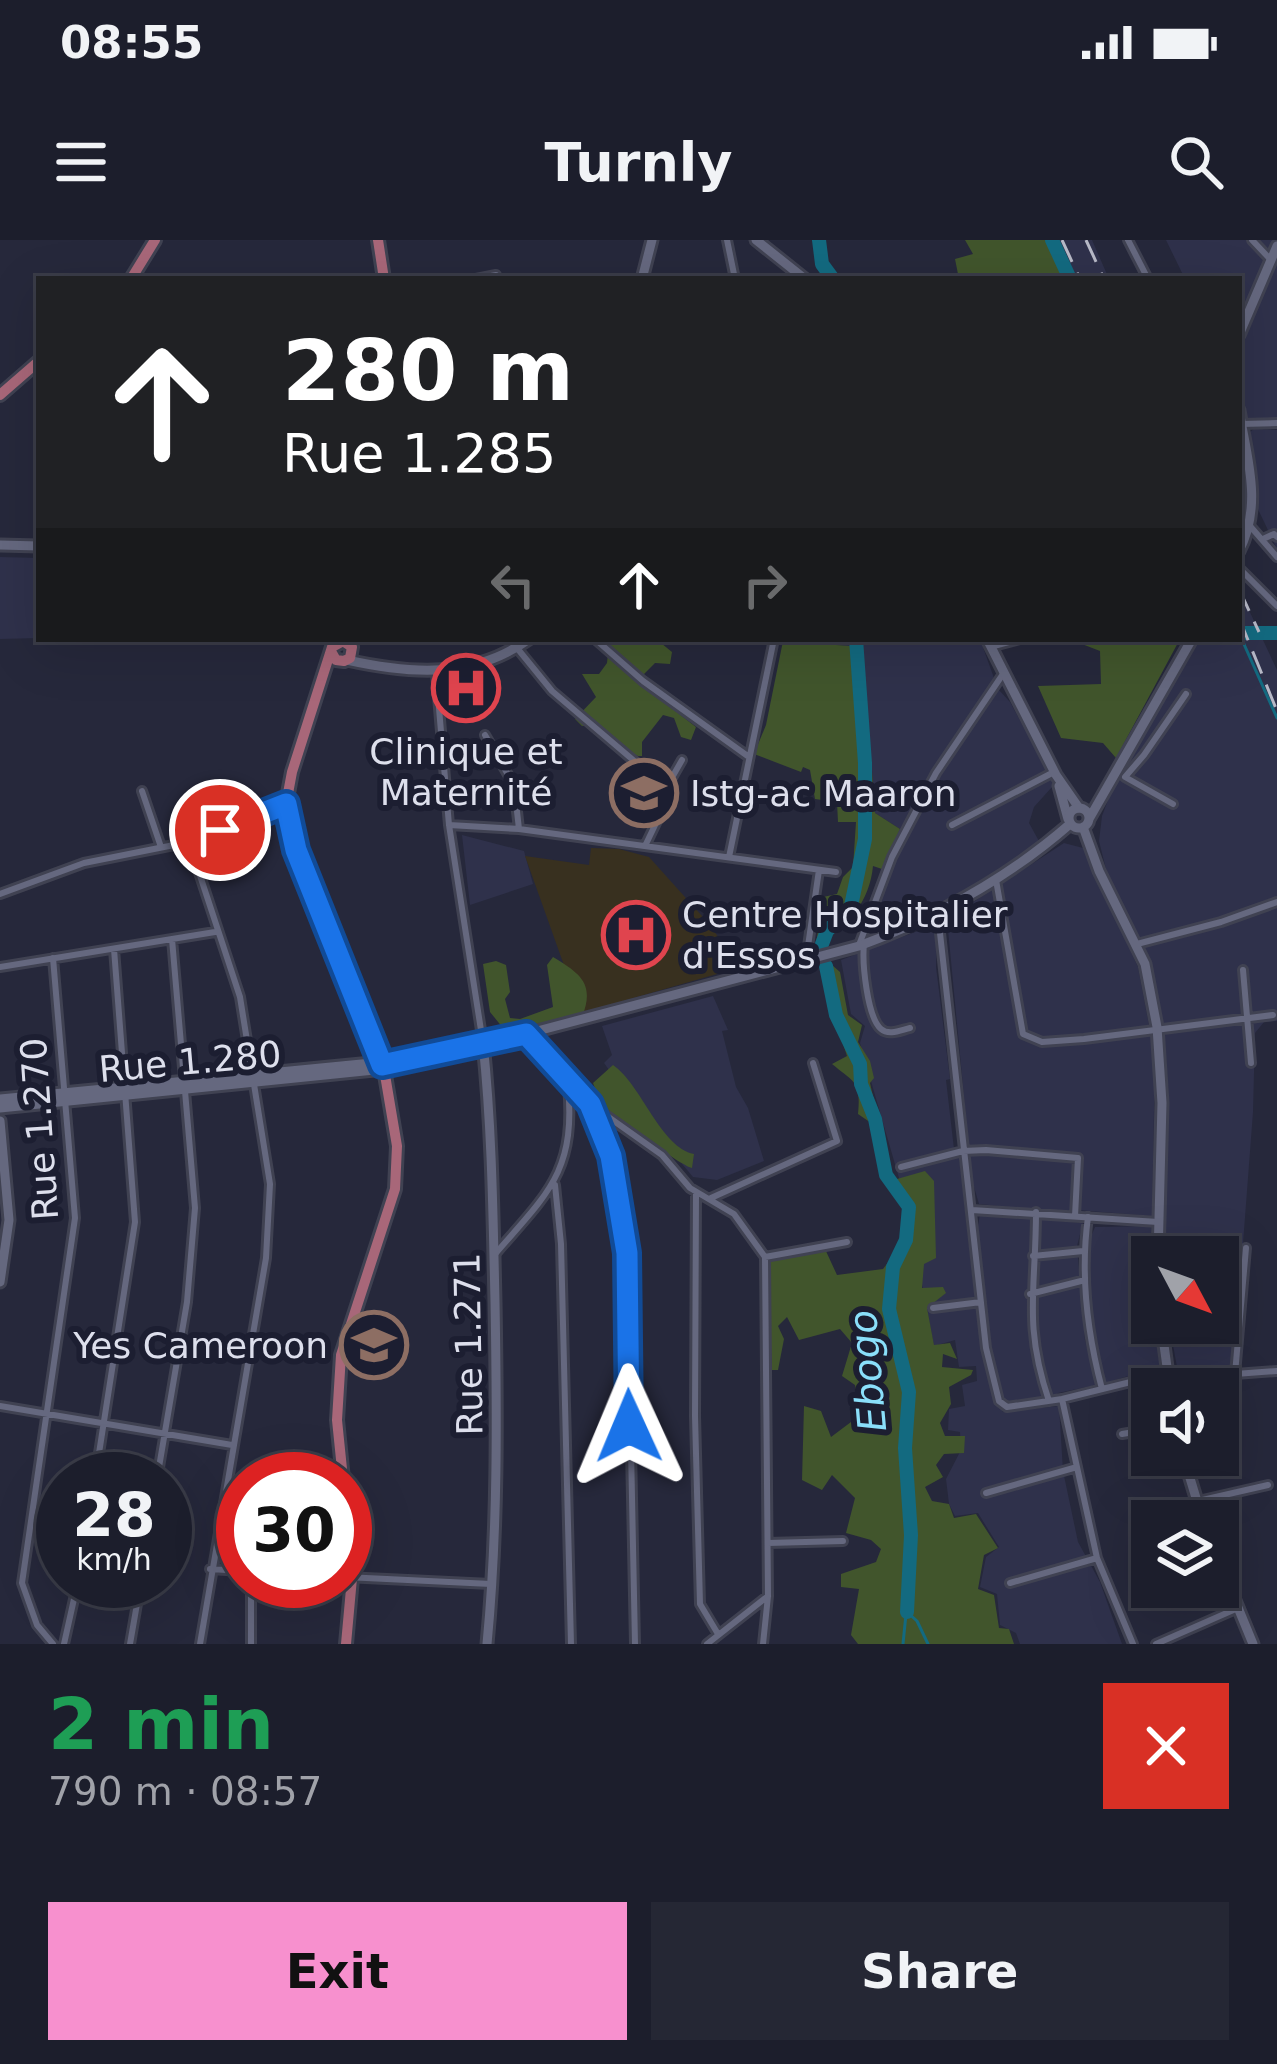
<!DOCTYPE html>
<html lang="en">
<head>
<meta charset="utf-8">
<style>
	:root { --surface:#1c1e2c; --page:#252734; --text:#f1f3f6; --muted:#a0a2a9; --line:#3a3c48; --accent:#f790ce }
	body { margin:0; font-family:"DejaVu Sans",sans-serif; background:var(--page); color:var(--text); height:100vh; display:flex; flex-direction:column; font-size:45px; white-space:nowrap }
	* { box-sizing:border-box; margin:0 }
	p { font-size:39px; color:var(--muted) }
	.icon { flex:none; width:66px; height:66px; fill:none; stroke:currentColor; stroke-width:2; stroke-linecap:round; stroke-linejoin:round }
	.map { position:relative; height:1404px; overflow:hidden }
	.sheet { display:flex; flex-direction:column; background:var(--surface); flex:1 }
	.sheet>* { flex:none }
	.hud { position:absolute; left:36px; top:36px; width:1206px; height:366px; border-radius:0px; box-shadow:0 12px 48px #0002,0 0 0 3px var(--line); background:#202124; color:#fff; overflow:hidden }
	.needle { width:78px; rotate:131deg }
	.buttons { position:absolute; left:1131px; top:996px; display:grid; gap:24px }
	.buttons a { display:grid; place-items:center; width:108px; height:108px; border-radius:0px; background:var(--surface); box-shadow:0 12px 48px #0002,0 0 0 3px var(--line); font-size:60px }
	.speed { position:absolute; left:36px; top:1212px; display:flex; gap:24px; font-size:60px; font-weight:700; text-align:center }
	.speed>* { display:grid; place-content:center; width:156px; height:156px; border-radius:50%; background:var(--surface); box-shadow:0 12px 48px #0002,0 0 0 3px var(--line); line-height:1 }
	.speed small { font-size:30px; font-weight:400 }
	.speed .limit { border:18px solid #d22; background:#fff; color:#111 }
	.pin { position:absolute; display:grid; place-items:center; width:102px; height:102px; color:#fff; margin:-51px; border:6px solid #fff; border-radius:50%; box-shadow:0 3px 12px #0007 }
	.me { position:absolute; width:132px; margin:-66px; rotate:359deg; stroke-linejoin:round; filter:drop-shadow(0 0 9px #0008) }
	.turn { display:flex; align-items:center; gap:42px; height:252px; padding:0 48px; font-size:54px }
	.turn .icon { width:156px; height:156px; stroke-width:2.5 }
	.turn b { display:block; font-size:84px; line-height:102px }
	.lanes { display:flex; align-items:center; height:114px; padding:0 48px; background:#0003; justify-content:center; gap:60px; direction:ltr }
	.lanes .off { opacity:.35 }
	.round { display:grid; place-items:center; flex:none; width:126px; height:126px; border-radius:0px; background:var(--page) }
	.overview { display:flex; align-items:center; justify-content:space-between; height:204px; padding:0 48px }
	h1 { font-size:72px; font-weight:800; line-height:90px; color:#1e9e55 }
	.button { display:flex; gap:24px; margin-top:auto; padding:24px 48px }
	.button a { flex:1; height:138px; border-radius:0px; background:var(--accent); color:#111; font-size:48px; font-weight:800; line-height:138px; text-align:center }
	.button a+a { background:var(--page); color:var(--text) }
	.status { display:flex; justify-content:space-between; align-items:center; height:84px; padding:0 60px; background:var(--surface); direction:ltr }
	.status svg { height:33px; fill:currentColor }
	header { display:flex; justify-content:space-between; align-items:center; height:156px; padding:0 48px; background:var(--surface); font-size:54px; font-weight:800 }
	.map>svg:first-child { display:block }
	.built { fill:#2f314b }
	.medical { fill:#38301f }
	.green { fill:#41552c }
	.lines { fill:none; stroke-linecap:round; stroke-linejoin:round }
	.stream { stroke:#136a80; stroke-width:3 }
	.river { stroke:#136a80; stroke-width:14 }
	.minor-casing { stroke:#404252; stroke-width:12 }
	.tertiary-casing { stroke:#404252; stroke-width:15 }
	.secondary-casing { stroke:#404252; stroke-width:15 }
	.primary-casing { stroke:#404252; stroke-width:16 }
	.minor { stroke:#65687f; stroke-width:6 }
	.tertiary { stroke:#65687f; stroke-width:9 }
	.secondary { stroke:#65687f; stroke-width:9 }
	.primary { stroke:#a86779; stroke-width:10 }
	.rail { stroke:#b7b9c7; stroke-width:3; stroke-dasharray:24 12; stroke-linecap:butt }
	.route-casing { stroke:#114b97; stroke-width:30 }
	.route { stroke:#1a73e8; stroke-width:21 }
	.labels { text-anchor:middle; stroke-width:12; stroke-linejoin:round; paint-order:stroke }
	.poi-label { font-size:36px; fill:#dddfec; stroke:#1c1e31; text-anchor:start }
	.street-label { font-size:36px; fill:#dddfec; stroke:#1c1e31 }
	.water-label { font-size:39px; font-style:italic; fill:#8adffa; stroke:#1c1e31 }
</style>
</head>
<body>
<div class="status"><b>08:55</b><svg viewBox="0 0 49 12"><path d="M0 12V9h3v3zM5 12V6h3v6zM10 12V3h3v9zM15 12V0h3v12zM26 1h20v11H26zM47 4h2v5h-2z"/></svg></div>
<header><svg class="icon" aria-label="menu" viewBox="0 0 24 24"><path d="M4 6h16M4 12h16M4 18h16"/></svg>Turnly<svg class="icon" aria-label="search" viewBox="0 0 24 24"><circle cx="10" cy="10" r="6"/><path d="M15 15l6 6"/></svg></header>
<div class="map">
<svg width="1277" height="1404" viewBox="0 0 1277 1404">
	<rect width="100%" height="100%" fill="#26283b"/>
	<path class="built" d="M1052 0H1092L1109 39H1070Z
		M1166 0H1274L1239 83V39H1185Z
		M1277 19V178L1249 179 1244 173 1239 144V108Z
		M1254 189 1277 190V309L1256 265 1247 194Z
		M0 317 39 318V398L0 399Z
		M1239 349 1277 430V781L1264 782 1255 793 1253 872 1233 1135 1218 1162V1149H1181L1169 1083H1218V1017H1164L1169 859 1164 789 1151 725 1107 633 1099 601 1102 576 1111 552 1196 399H1239Z
		M783 399H980L994 438 900 589 875 573 863 408Z
		M998 449 1010 462 1053 541 1052 547 1034 567 1029 583 1040 603 975 647 875 690 873 672 898 610 932 548Z
		M462 595 524 611 533 644 470 665Z
		M1064 603 1083 608 1138 727 1155 817 1152 976 1077 970 1065 973 979 964 972 940 947 679Z
		M931 686 937 698 936 727 950 839 946 840 954 909 959 915 975 1060 980 1067 982 1110 991 1149 1003 1172 1059 1166 1063 1231 1078 1302 1100 1342 1122 1404H1020L1016 1393 1000 1385 997 1354 980 1347 986 1317 999 1307 978 1273 955 1276 949 1264 946 1239 961 1210 960 1192 948 1190 949 1169 965 1166 962 1145 977 1141 976 1126 959 1127 955 1100 934 1106 918 1024 932 999 901 945 860 803 865 786 851 774 841 720Z
		M713 756 728 790 722 791 736 847 748 868 764 921 717 940 693 937 647 882 604 823 612 815 602 786Z
		M980 974 1083 983 1077 1006 1082 1067 1085 1100 1096 1145 1058 1153 1053 1159 1014 1165 1003 1158 987 1103 977 992Z
		M1151 986 1152 1083H1157L1162 1126 1105 1143 1093 1095 1087 1006 1095 987Z"/>
	<path class="medical" d="M591 608 619 609 649 617 711 686 738 728 581 773 525 616 589 625Z"/>
	<path class="green" d="M965 0H1052L1070 39H959L955 19 973 14Z
		M627 399H656L672 412 670 424 655 423 643 435 642 445 696 487 691 500 681 497 674 478 663 475 642 502V516H638L605 502 593 485 582 486 575 479 596 457 582 434H599L607 423 609 405 624 404Z
		M1069 399H1180L1116 518 1103 503 1061 498 1038 446 1101 444 1100 411Z
		M783 401 863 407 875 573 900 589 882 629 873 626C870 660 848 689 816 704L823 657 837 654 843 637 853 627 856 582H838L837 562 815 559 810 530 803 527 801 532 754 514 766 485Z
		M553 717C581 734 595 744 582 777 557 781 529 791 503 788L490 772 483 724 496 721 506 725 510 752 505 759 510 778 520 779 553 767 547 725Z
		M832 725 840 732 848 775 862 785 858 802 870 821 874 838 870 843 890 931 897 939 925 931 934 941 936 1018 924 1024 922 1048 943 1047 946 1053 927 1068 934 1105 950 1103 957 1119 943 1114 942 1127 973 1130 971 1135 949 1147 951 1164 940 1183 945 1196H965L964 1213 944 1214 936 1225 943 1237 925 1247 932 1261 949 1264 954 1278 976 1274 998 1308 984 1315 978 1349 994 1355 999 1388 1009 1389 1014 1404H858L851 1395 859 1349 841 1347V1334L876 1322 881 1309 871 1300 846 1293 855 1258 832 1235 822 1250 802 1240 804 1166 821 1171 831 1197 859 1176 855 1145 842 1136 852 1103 840 1089 799 1100 787 1077 778 1086 784 1099 778 1130H772L767 1018 778 1009H825L837 1035 883 1029 897 1011 906 968C881 936 877 923 871 883L858 874C861 841 855 843 832 824L847 816 824 746Z
		M613 825C641 844 661 908 694 914L692 928C680 925 620 881 606 868 600 862 596 851 593 843Z"/>
	<g class="lines">
		<path class="stream" d="M1239 393 1277 478
			M907 1372 917 1381 928 1404
			M903 1404 906 1374"/>
		<path class="river" d="M819 0 822 24 833 39
			M1052 0 1070 39
			M1239 393H1277
			M822 704 827 691 851 666 865 599V523L856 399
			M826 726 836 775 860 824 861 844 875 879 886 935 909 967 906 1000 893 1027 889 1069 909 1152 905 1208 911 1295 907 1372"/>
		<g class="minor-casing">
			<path id="minor" d="M727 0 735 39
				M1128 0 1148 39
				M1252 0 1270 19
				M476 39 496 35
				M1241 184 1277 183
				M1250 286 1277 317
				M1263 299 1274 294 1277 297
				M1239 328 1277 366
				M595 399 643 441 749 517
				M990 407 1020 399
				M517 408 552 451 666 548 669 556 645 606
				M436 433 449 585 483 803
				M485 495 514 545 519 589
				M666 548 682 520
				M142 551 161 607
				M1173 564 1125 537 1144 515 1186 454
				M449 585 519 589 836 632
				M952 585 1054 532
				M189 602 240 757 270 944 266 1018 200 1404
				M729 617 774 399
				M996 640 1023 794 1042 802 1084 799 1273 775
				M0 654 84 623 189 602 286 564
				M938 675 986 1108 999 1161 1007 1167 1062 1159 1167 1133
				M864 704C862 722 867 777 881 789 889 796 901 790 910 788
				M1137 704 1221 682 1277 662
				M859 705 892 617 936 533 1003 434
				M806 720 819 630
				M0 727 215 692
				M1243 730 1251 823
				M568 842 590 864 662 915 690 948 734 974 765 1017 768 1356 763 1404
				M591 867 611 916 627 1013 635 1404
				M901 927 963 911 986 910 1078 918 1075 976
				M555 945 561 1004 571 1404
				M696 952 695 1176 700 1364 718 1394
				M711 958 837 901 813 823
				M972 970 1158 982
				M1036 972C1036 1049 1023 1084 1049 1161
				M1088 977C1080 1035 1087 1092 1102 1149
				M496 1013C548 953 576 931 568 846
				M1033 1016 1083 1011
				M765 1017 847 1002
				M1030 1054 1085 1040
				M933 1068 981 1062
				M1235 1134 1246 1008
				M1062 1159 1097 1318 1133 1404
				M1218 1163 1235 1134 1277 1131
				M0 1166 232 1205
				M1122 1194 1152 1189
				M95 1239 135 982 114 709
				M157 1239 187 1062 195 968 172 699
				M986 1253 1077 1227
				M1198 1261 1268 1245
				M768 1303 843 1301
				M210 1329 243 1331
				M345 1337 491 1344
				M251 1341V1404
				M1010 1343 1097 1318
				M53 1404 37 1385 22 1343 75 978 53 718
				M64 1404 78 1341
				M130 1404 141 1341
				M707 1404 768 1356
				M1156 1404 1238 1368"/>
		</g>
		<g class="tertiary-casing">
			<path id="tertiary" d="M756 0 805 39
				M642 39 652 0
				M0 305 39 306
				M987 399 1056 535 1079 568
				M347 420C410 434 474 439 529 399
				M1059 546 1068 579
				M526 794 568 842
				M483 803C492 889 493 974 495 1062 497 1176 498 1290 487 1404"/>
		</g>
		<g class="secondary-casing">
			<path id="secondary" d="M1239 95 1277 6
				M1239 170C1247 218 1263 265 1239 311
				M1069 578a10 10 0 1 1 20 0a10 10 0 1 1-20 0Z
				M1089 579 1192 399
				M1083 587 1099 631 1145 724 1157 787 1162 863 1158 1017
				M383 825 526 794 859 706C938 677 1007 639 1070 584
				M0 859 382 822
				M0 868 384 829
				M0 881 9 980 0 1042
				M1161 1083 1170 1149
				M1183 1215 1203 1281
				M1218 1319 1253 1404"/>
		</g>
		<g class="primary-casing">
			<path id="primary" d="M378 0 384 39
				M131 39 155 0
				M0 155 39 121
				M332 413 336 420 344 421 350 418 352 407 343 401 332 407 292 532 286 564 295 610 384 829 397 906 395 949 341 1115 337 1180 343 1239
				M345 1265 352 1338 346 1404"/>
		</g>
		<use href="#minor" class="minor"/>
		<use href="#tertiary" class="tertiary"/>
		<use href="#secondary" class="secondary"/>
		<use href="#primary" class="primary"/>
		<path class="rail" d="M1062 0 1080 39
			M1086 0 1104 39
			M1239 349 1259 392
			M1239 378 1277 471"/>
	</g>
	<g class="lines">
		<g class="route-casing">
			<path id="route" d="M220 590 286 564 296 610 382 825 526 794 590 864 611 916 627 1013 629 1186"/>
		</g>
		<use href="#route" class="route"/>
	</g>
	<defs>
		<g id="hospital-ring" transform="scale(3.45)"><circle r="9.5" fill="#1c1e31" stroke="#e0444e" stroke-width="1.5"/><path d="M-5-5h3v3.5h4V-5h3V5h-3V1.5h-4V5h-3Z" fill="#e0444e"/></g>
		<g id="university-ring" transform="scale(3.45)"><circle r="9.5" fill="#1c1e31" stroke="#8d6e63" stroke-width="1.5"/><path d="M0-5L7-2L0 1L-7-2ZM-4 1L0 2.5L4 1V4Q0 6-4 4Z" fill="#8d6e63"/></g>
	</defs>
	<g fill-rule="evenodd">
		<use href="#hospital-ring" x="466" y="448"/>
		<use href="#university-ring" x="644" y="553"/>
		<use href="#hospital-ring" x="636" y="695"/>
		<use href="#university-ring" x="374" y="1105"/>
	</g>
	<g class="labels">
		<g class="poi-label">
			<text x="466" y="524" text-anchor="middle">Clinique et<tspan x="466" dy="41">Maternité</tspan></text>
			<text x="690" y="566">Istg-ac Maaron</text>
			<text x="682" y="687">Centre Hospitalier<tspan x="682" dy="41">d'Essos</tspan></text>
			<text x="328" y="1118" text-anchor="end">Yes Cameroon</text>
		</g>
		<g class="street-label">
			<text transform="translate(190 821) rotate(-5)" y="13">Rue 1.280</text>
			<text transform="translate(39 889) rotate(-94)" y="13">Rue 1.270</text>
			<text transform="translate(468 1104) rotate(-91)" y="13">Rue 1.271</text>
		</g>
		<g class="water-label">
			<text transform="translate(867 1131) rotate(-95)" y="14">Ebogo</text>
		</g>
	</g>
</svg>
<div class="buttons">
<a><svg class="needle" viewBox="-14 -14 28 28"><path d="M0-13l5 13h-10z" fill="#e53935"/><path d="M0 13l5-13h-10z" fill="#a0a2a9"/></svg></a>
<a><svg class="icon" aria-label="sound" viewBox="0 0 24 24"><path d="M4 9h4l5-4v14l-5-4H4zM17 9q2 3 0 6"/></svg></a>
<a><svg class="icon" aria-label="layers" viewBox="0 0 24 24"><path d="M12 4l9 5-9 5-9-5zM3 14l9 5 9-5"/></svg></a>
</div>
<div class="speed"><div>28<small>km/h</small></div><div class="limit">30</div></div>
<div class="pin" style="left:220px;top:590px;background:#d93025"><svg class="icon" aria-label="arrive" viewBox="0 0 24 24"><path d="M6 21V4h12l-3 4 3 4H6"/></svg></div>
<svg class="me" style="left:629px;top:1186px" viewBox="-20 -20 40 40"><path d="M0-17L14 15 0 8-14 15z" fill="#1a73e8" stroke="#fff" stroke-width="4"/></svg>
<div class="hud">
<div class="turn"><svg class="icon" aria-label="ahead" viewBox="0 0 24 24"><path d="M12 20V5M6 11l6-6 6 6"/></svg><div><b>280 m</b>Rue 1.285</div></div>
<div class="lanes"><svg class="icon off" aria-label="left" viewBox="0 0 24 24"><path d="M17 20v-9H6M10 6l-5 5 5 5"/></svg><svg class="icon" aria-label="ahead" viewBox="0 0 24 24"><path d="M12 20V5M6 11l6-6 6 6"/></svg><svg class="icon off" aria-label="right" viewBox="0 0 24 24"><path d="M7 20v-9h11M14 6l5 5-5 5"/></svg></div>
</div>
</div>
<section class="sheet">
<div class="overview"><div><h1>2 min</h1><p>790 m · 08:57</p></div><a class="round" style="background:#d93025;color:#fff"><svg class="icon" aria-label="close" viewBox="0 0 24 24"><path d="M6 6l12 12M18 6L6 18"/></svg></a></div>
<div class="button"><a>Exit</a><a>Share</a></div>
</section>
</body>
</html>
